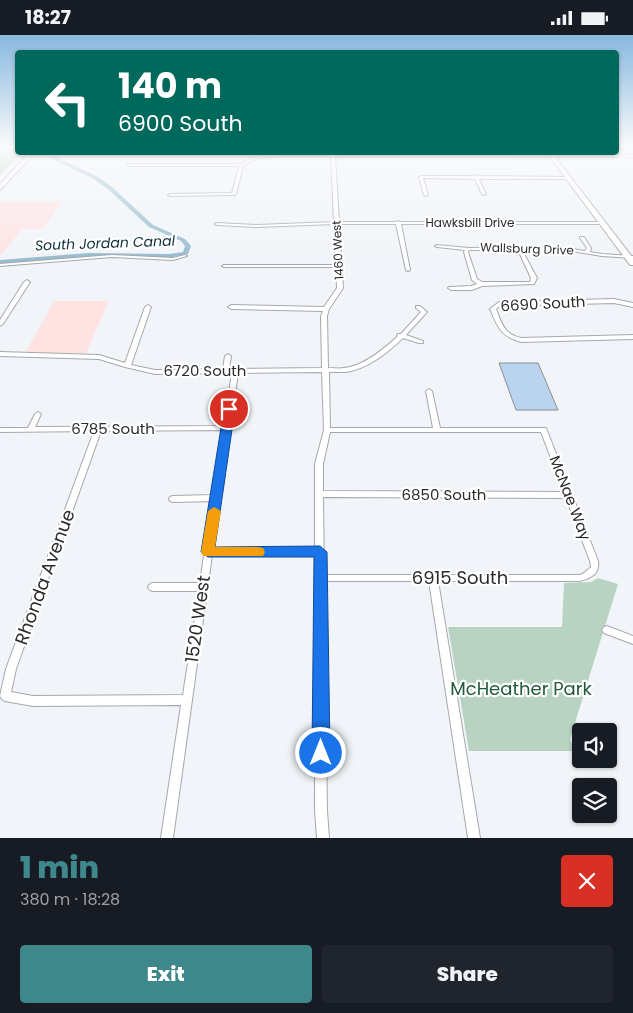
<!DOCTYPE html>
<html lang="en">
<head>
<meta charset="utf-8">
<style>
	:root { --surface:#171b24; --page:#20242c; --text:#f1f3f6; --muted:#9ea1a6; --accent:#3e878a }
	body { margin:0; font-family:Poppins,sans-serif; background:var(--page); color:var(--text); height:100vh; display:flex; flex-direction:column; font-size:19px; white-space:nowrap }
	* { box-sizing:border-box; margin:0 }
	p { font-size:16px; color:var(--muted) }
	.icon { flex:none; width:28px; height:28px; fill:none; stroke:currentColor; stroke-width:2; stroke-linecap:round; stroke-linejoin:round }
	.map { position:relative; height:803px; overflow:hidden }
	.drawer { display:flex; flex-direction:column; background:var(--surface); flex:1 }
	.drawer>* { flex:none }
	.hud { position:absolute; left:15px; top:15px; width:604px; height:105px; border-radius:5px; box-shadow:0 1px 4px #0004; background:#00695c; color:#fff; overflow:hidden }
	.controls { position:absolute; left:572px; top:688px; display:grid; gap:10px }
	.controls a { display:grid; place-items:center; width:45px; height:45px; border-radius:5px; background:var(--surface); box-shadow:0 1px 4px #0004; font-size:25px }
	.pin { position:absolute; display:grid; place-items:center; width:42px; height:42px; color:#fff; margin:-21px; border:2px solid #fff; border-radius:50%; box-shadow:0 1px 5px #0007 }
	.me { position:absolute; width:55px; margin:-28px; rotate:0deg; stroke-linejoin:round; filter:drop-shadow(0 0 4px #0008) }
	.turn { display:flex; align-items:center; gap:18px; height:105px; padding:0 20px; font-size:22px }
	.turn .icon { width:65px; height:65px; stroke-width:2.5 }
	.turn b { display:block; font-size:35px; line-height:42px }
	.round { display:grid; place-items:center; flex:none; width:52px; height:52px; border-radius:5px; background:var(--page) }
	.summary { display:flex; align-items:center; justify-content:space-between; height:85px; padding:0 20px }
	h1 { font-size:30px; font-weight:800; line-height:38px; color:var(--accent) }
	.primary-button { display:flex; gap:10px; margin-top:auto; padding:10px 20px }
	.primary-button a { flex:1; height:58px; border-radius:5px; background:var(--accent); color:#fff; font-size:20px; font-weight:800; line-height:58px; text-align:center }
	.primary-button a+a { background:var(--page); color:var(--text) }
	.status { display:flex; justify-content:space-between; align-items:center; height:35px; padding:0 25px; background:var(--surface); direction:ltr }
	.status svg { height:14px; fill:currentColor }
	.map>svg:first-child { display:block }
	.commercial { fill:#fee3e3 }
	.green { fill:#b8d3c2 }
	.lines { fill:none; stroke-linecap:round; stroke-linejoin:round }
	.canal { fill:#98bdcf; fill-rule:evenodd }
	.building { fill:#bad4ef; stroke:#8a8e91 }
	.street-casing { stroke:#a5a8ac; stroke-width:2 }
	.secondary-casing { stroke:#a5a8ac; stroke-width:2 }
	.primary-casing { stroke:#a5a8ac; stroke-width:2 }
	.street { fill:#fff; fill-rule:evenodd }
	.secondary { fill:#fff; fill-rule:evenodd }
	.primary { fill:#fff; fill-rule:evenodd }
	.route { fill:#1a73e8; stroke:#114b97 }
	.slow { fill:#f59e0b }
	.labels { text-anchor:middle; stroke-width:4.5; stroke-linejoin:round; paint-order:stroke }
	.far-street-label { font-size:12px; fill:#2a2b2d; stroke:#fff }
	.far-water-label { font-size:14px; font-style:italic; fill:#0c2e3c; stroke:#fff }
	.street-label { font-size:15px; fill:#2a2b2d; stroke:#fff }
	.near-street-label { font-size:18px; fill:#2a2b2d; stroke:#fff }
	.near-park-label { font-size:18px; fill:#1f583b; stroke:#fff }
</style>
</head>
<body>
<div class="status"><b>18:27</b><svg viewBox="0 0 49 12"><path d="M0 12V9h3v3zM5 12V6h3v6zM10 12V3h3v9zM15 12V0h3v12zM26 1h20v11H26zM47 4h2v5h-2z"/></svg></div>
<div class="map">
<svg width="633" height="803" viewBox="0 0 633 803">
	<rect width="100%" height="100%" fill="#f1f5f9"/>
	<path class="commercial" d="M0 166H62L43 194H22L0 221Z
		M54 266H109L86 318H25Z"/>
	<path class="green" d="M0 111H17L18 118H22L0 141Z
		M598 543 618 549 570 704 574 716H469L448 592H562L564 548 591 547Z"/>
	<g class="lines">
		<path class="canal" d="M48 118H52L56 122 96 141 112 152 153 190 185 204 191 211 188 219 169 223 89 222 0 229V225L89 218 169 219 183 217 185 211 181 206 149 192 108 154 92 143 52 124Z"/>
	</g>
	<path class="building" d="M499 328H538L558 375H516Z"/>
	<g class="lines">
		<g class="street-casing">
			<path id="street" d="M275 119 633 120V122L335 121 339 187H396L398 186 400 187H602L604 188 602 189H401L410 235 408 236 406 235 396 189H339L343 253 329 274 327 281 328 333C334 333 339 334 344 333 364 331 384 314 398 301L397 300 398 299H401L421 277 416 273V271H420L427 277 406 300 423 306V308H419L403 303C388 317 367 335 345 337 339 337 334 337 329 337L330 393H433L426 356 429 354 432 356 440 393H546L598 526C600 539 591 543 580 546H438L480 803H468L429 546H324L327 776 329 803H317L315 776V520H212L173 803H161L181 670 33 671 5 666 2 664 0 661 6 634 94 396 0 397V393H28L35 379 38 377 41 379 35 392 224 391 232 338 155 339 125 332 99 324 0 321V317L99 320 125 328 145 272 148 270 151 272 131 330 155 335 223 334 225 321 228 319 231 321 229 334 322 333 321 281 323 276 231 274 228 272 231 270 324 272 337 253 336 232H224L222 231 224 230H336L334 189 257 192 217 190 215 189 217 188 257 190 334 187 331 121H275L256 124 243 131 236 159 234 160 170 161 168 160 170 159 232 158 239 131H129L127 130 129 129H240L254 122ZM322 337 324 395 315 429V514H213L238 338ZM223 395 213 460 173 461 170 462 169 464 170 466 173 467 212 466 200 548H152L149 550 148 552 149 554 152 556H199L183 660 33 661 11 657 16 634 101 396ZM330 397H541L564 457 323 456V429ZM323 462 566 463 590 526 591 532 584 538 580 540H324Z
				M475 140 478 141 570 142 572 143 570 144H479L486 159 484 160 482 159 475 144 423 143 428 160 426 161 424 160 419 142 421 141H474Z
				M580 202H584L591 213 590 217 602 219 633 221V223L602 221 559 214 522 215 537 243 534 249 482 251 472 255H451L448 253 449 252 471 251 477 249 472 245 464 217 465 215 437 212 435 211 437 210 468 213 559 212 585 216 587 213 580 203ZM469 215H518L531 243 530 247H482L477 244 468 217Z
				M112 220 173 223 185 220 187 221 173 225 112 222 0 231V229Z
				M27 245 30 247 3 289 0 291V285L24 247Z
				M614 264 633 268V272L614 268 500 271 496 274C502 289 504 299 521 303L633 300V304L521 307C500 301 498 292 490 274L499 267Z
				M607 591 633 601V609L604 598 602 595 604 592Z"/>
		</g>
		<g class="secondary-casing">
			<path id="secondary" d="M547 118H552L633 223V230H630Z"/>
		</g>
		<g class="primary-casing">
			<path id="primary" d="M29 118H35L0 155V149Z"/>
		</g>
		<use href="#street" class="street"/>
		<use href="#secondary" class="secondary"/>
		<use href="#primary" class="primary"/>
	</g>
	<linearGradient id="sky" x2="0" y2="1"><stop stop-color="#88b8de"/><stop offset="0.5" stop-color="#f9fafc"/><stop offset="1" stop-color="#f9fafc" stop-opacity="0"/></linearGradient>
	<rect width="633" height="223" fill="url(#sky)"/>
	<path class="route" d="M229 371 235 374 215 512 320 511 327 517 330 718 327 724 321 726 315 724 312 718 314 522H208L201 517 224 374Z"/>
	<path class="slow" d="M214 472 221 476 215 512H258L263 513 265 517 263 521H203L201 517 208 476Z"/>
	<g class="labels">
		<g class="far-street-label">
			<text x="470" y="192">Hawksbill Drive</text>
			<text transform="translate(527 214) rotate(2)" y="4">Wallsburg Drive</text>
			<text transform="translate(338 215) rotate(-93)" y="4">1460 West</text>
		</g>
		<g class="far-water-label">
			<text transform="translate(105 208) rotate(-2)" y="5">South Jordan Canal</text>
		</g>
		<g class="street-label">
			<text transform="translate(543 269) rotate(-3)" y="5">6690 South</text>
			<text x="205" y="341">6720 South</text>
			<text x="113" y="399">6785 South</text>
			<text x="444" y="465">6850 South</text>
			<text transform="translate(570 463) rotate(69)" y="5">McNae Way</text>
		</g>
		<g class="near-street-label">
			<text transform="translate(45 542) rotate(-70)" y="6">Rhonda Avenue</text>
			<text x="460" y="549">6915 South</text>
			<text transform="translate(198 584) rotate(-82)" y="6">1520 West</text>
		</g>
		<g class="near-park-label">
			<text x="521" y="660">McHeather Park</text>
		</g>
	</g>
</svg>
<div class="controls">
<a><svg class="icon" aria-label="sound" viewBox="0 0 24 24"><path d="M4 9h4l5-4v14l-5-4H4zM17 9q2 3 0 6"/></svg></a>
<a><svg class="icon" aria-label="layers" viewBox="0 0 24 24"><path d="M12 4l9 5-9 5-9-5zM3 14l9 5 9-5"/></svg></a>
</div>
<div class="pin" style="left:229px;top:374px;background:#d93025"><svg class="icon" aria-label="arrive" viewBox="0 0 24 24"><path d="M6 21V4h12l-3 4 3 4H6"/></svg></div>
<svg class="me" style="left:321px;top:718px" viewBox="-20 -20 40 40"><circle r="17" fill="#1a73e8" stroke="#fff" stroke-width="3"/><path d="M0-11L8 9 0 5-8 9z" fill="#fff"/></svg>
<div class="hud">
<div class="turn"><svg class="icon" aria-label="left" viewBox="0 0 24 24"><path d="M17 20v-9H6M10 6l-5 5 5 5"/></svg><div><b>140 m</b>6900 South</div></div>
</div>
</div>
<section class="drawer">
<div class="summary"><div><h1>1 min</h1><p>380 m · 18:28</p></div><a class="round" style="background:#d93025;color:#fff"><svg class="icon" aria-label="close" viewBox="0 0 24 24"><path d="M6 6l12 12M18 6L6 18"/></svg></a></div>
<div class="primary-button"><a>Exit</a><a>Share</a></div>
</section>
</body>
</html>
